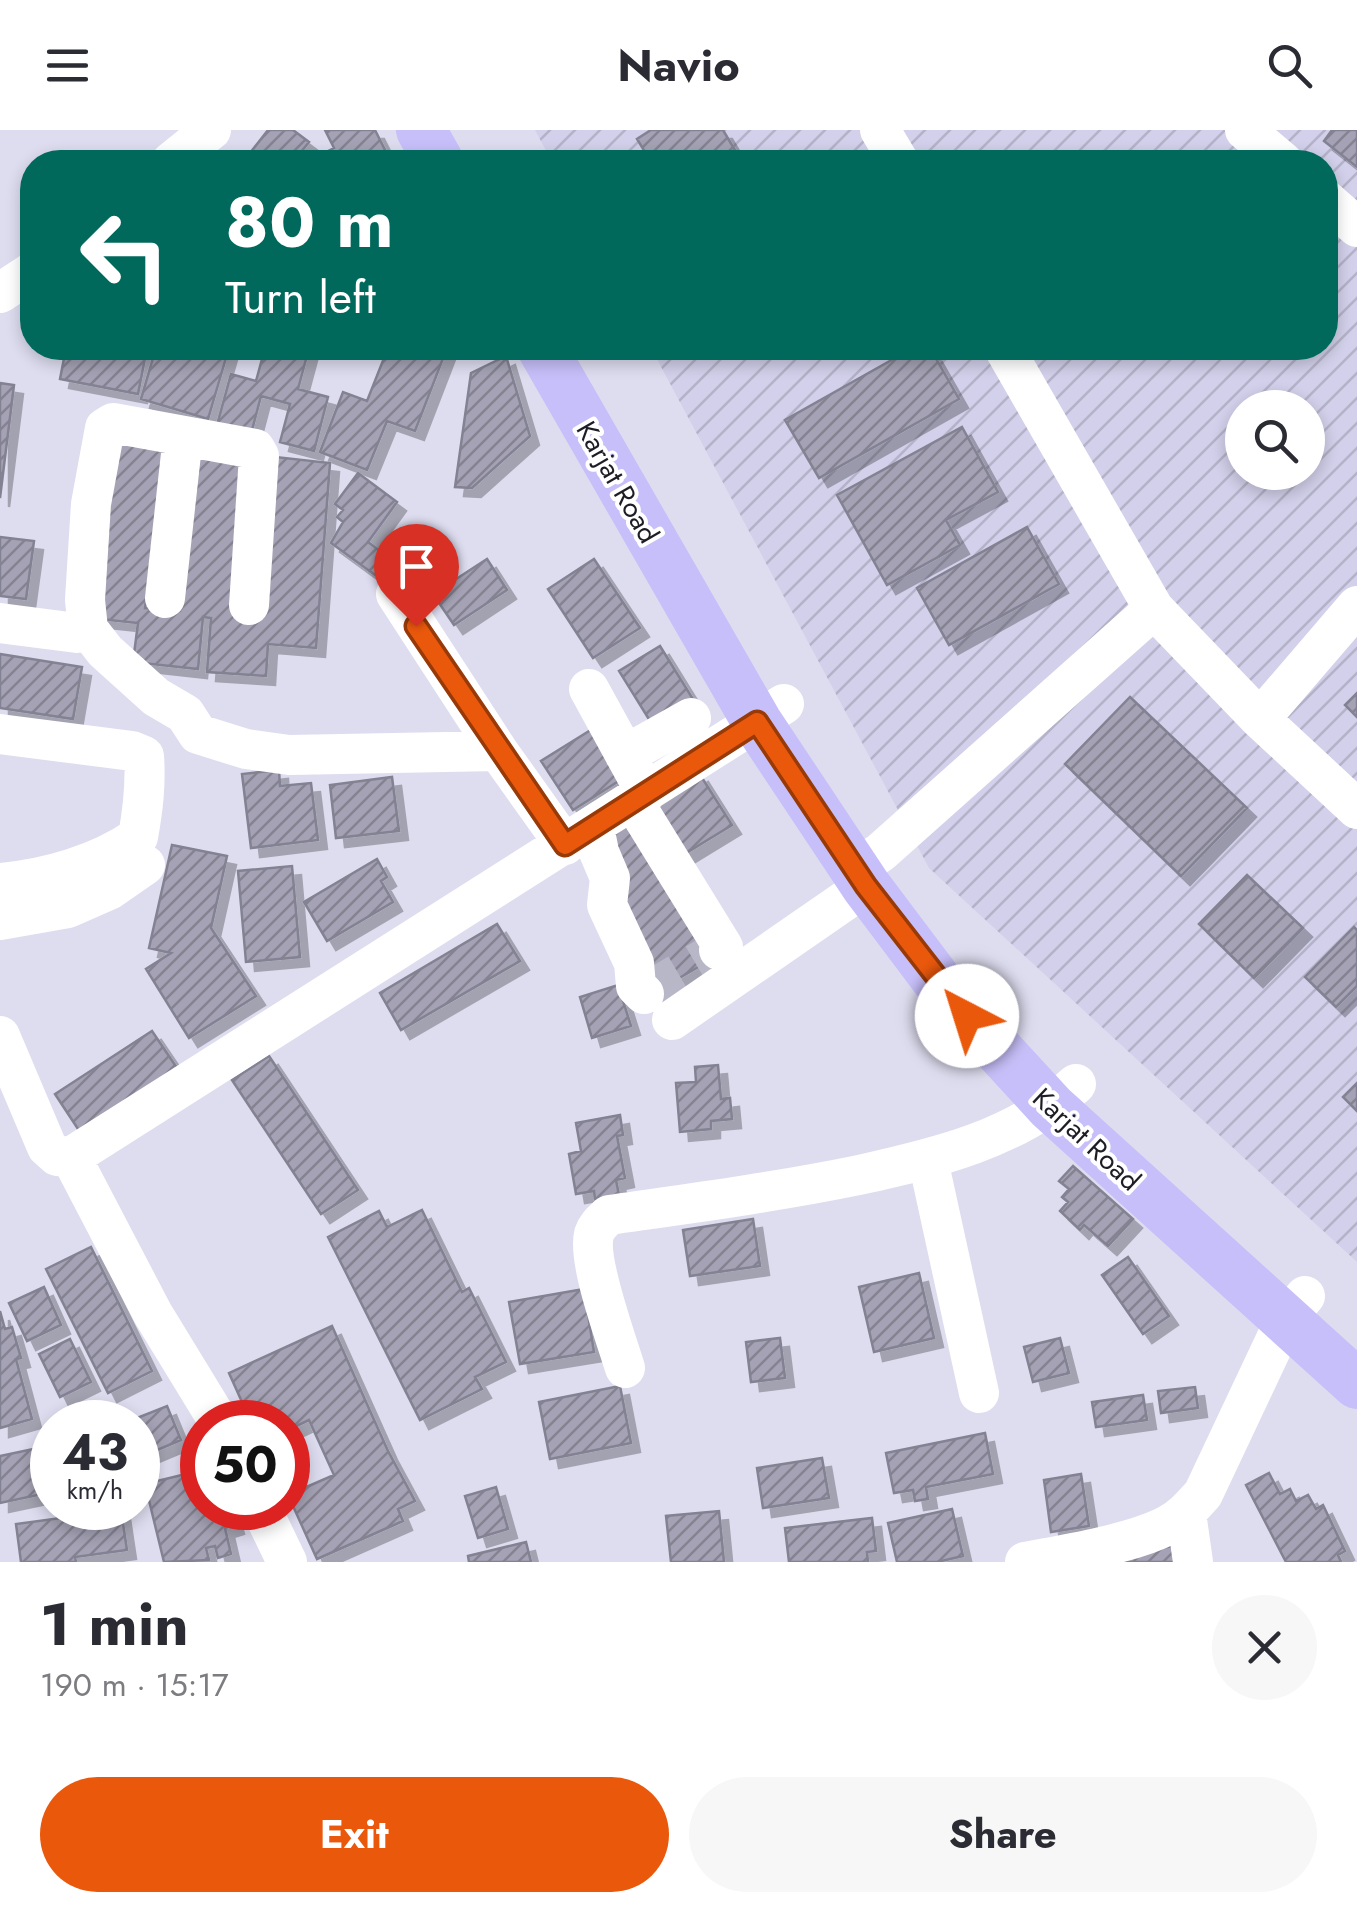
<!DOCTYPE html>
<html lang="en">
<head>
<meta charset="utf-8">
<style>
	:root { --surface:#fff; --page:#f7f7f7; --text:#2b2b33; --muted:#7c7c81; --accent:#ea580c }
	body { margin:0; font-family:Jost,sans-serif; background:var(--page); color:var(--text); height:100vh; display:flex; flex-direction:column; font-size:38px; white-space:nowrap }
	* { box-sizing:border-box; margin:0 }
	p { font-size:32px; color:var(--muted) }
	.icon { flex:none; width:55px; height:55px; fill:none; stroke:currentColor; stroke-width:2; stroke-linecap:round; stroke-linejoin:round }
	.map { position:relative; height:1432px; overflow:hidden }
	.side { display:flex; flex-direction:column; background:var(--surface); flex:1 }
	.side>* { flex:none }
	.banner { position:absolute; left:20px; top:20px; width:1318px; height:210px; border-radius:40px; box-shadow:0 5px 15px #0003; background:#00695c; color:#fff; overflow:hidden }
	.controls { position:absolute; left:1225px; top:260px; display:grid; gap:20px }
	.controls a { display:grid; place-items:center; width:100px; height:100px; border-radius:50%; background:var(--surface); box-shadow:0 5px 15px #0003; font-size:50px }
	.speed { position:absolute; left:30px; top:1270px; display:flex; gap:20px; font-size:50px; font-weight:700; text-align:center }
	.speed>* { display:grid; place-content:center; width:130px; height:130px; border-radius:50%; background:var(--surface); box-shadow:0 5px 15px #0003; line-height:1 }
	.speed small { font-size:25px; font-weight:400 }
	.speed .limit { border:15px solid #d22; background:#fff; color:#111 }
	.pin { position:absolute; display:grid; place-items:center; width:85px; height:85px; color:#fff; margin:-102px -42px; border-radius:50% 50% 50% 0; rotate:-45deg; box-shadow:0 0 10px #0007 }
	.pin .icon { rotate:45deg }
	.me { position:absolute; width:110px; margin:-55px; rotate:320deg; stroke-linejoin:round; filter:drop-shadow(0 0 8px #0008) }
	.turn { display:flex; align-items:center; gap:35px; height:210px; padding:0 40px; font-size:45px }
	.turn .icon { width:130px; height:130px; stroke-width:2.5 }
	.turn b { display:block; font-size:70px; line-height:85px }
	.round { display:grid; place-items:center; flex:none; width:105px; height:105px; border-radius:52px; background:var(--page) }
	.summary { display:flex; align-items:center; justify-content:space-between; height:170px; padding:0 40px }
	h1 { font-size:60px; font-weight:700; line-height:75px }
	.action { display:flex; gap:20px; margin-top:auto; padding:20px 40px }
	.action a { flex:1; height:115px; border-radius:60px; background:var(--accent); color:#fff; font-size:40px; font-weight:700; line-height:115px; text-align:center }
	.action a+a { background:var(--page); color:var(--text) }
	header { display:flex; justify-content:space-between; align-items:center; height:130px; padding:0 40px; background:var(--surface); font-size:45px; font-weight:700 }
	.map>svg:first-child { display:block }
	.industrial { fill:url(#industrial-furrows); fill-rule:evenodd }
	.building { fill:url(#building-hatch); stroke:#838293; stroke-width:2.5; filter:url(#shadow) }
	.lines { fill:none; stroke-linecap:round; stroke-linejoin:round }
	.minor-tunnel { stroke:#b8b7c7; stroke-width:40; stroke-dasharray:40 20; stroke-linecap:butt }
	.minor { stroke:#fff; stroke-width:40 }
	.major { stroke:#c7bff9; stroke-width:50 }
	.route-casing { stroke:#983908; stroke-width:25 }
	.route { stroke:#ea580c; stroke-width:18 }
	.labels { text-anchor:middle; stroke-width:8; stroke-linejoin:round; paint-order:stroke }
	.street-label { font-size:28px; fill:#1e1d24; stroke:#fff }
</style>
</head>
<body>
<header><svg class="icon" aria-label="menu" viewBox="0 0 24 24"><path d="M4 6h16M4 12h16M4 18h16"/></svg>Navio<svg class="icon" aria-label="search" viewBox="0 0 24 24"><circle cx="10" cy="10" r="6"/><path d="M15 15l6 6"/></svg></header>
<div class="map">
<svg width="1357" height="1432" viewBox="0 0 1357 1432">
	<defs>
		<pattern id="industrial-furrows" width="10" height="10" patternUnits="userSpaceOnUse" patternTransform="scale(2.5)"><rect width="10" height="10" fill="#d2d0ea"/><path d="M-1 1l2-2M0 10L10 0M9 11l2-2" fill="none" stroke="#b4b2c9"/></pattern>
		<pattern id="building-hatch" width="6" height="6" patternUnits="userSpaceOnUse" patternTransform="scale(2.5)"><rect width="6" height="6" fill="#a4a2b4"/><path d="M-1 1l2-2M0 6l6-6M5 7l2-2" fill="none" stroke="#858392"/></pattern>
		<filter id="shadow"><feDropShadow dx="9" dy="9" stdDeviation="0" flood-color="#0004"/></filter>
	</defs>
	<rect width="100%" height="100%" fill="#deddf0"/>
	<path class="industrial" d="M535 0H1357V1132L929 738 651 218H1325V32H552ZM1242 278H1308V342H1242Z"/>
	<path class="building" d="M268 0H293L309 12 293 32H243Z
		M325 0H375L391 32H328L324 23 334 18Z
		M651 0H723L742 32H651L637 9Z
		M1332 0H1357V37L1324 11Z
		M66 218H147L138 264 60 249Z
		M156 218H215L228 221 208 289 141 269Z
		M265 218H309L298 259 328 267 314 321 280 312 290 274 261 266 251 304 217 295 231 244 256 251Z
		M388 218H447L415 301 387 291 367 340 320 322 343 262 367 271Z
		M913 218H930L959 269 819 348 785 290Z
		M506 226 530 306 472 358 455 357 471 243Z
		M0 253 14 255 0 368Z
		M962 297 998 362 946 390 960 415 887 455 837 365Z
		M113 303 167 310 145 478 180 481 195 318 330 333 316 518 268 514 266 546 207 542 211 488 203 487 198 539 133 532 138 493 90 488Z
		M358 343 397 372 368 412 388 427 375 445 331 413 343 392 337 387 343 380 335 374Z
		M1027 397 1059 454 949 515 917 458Z
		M0 407 34 411 26 469 0 466Z
		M487 429 507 460 454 495 433 464Z
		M594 429 640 498 593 528 548 459Z
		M660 516 696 574 655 599 619 541Z
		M0 524 82 537 73 589 0 578Z
		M1357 563V587L1345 575Z
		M1130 567 1247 678 1181 746 1065 634Z
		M594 598 625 647 573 680 541 631Z
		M279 640 280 656 311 653 318 710 251 718 242 644Z
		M699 643 732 695 678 728 646 676Z
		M392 647 399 701 336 708 330 655Z
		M634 685 719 825 648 866 617 770 605 702Z
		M172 715 227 726 211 798 256 866 189 908 146 839 171 823 149 818Z
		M377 729 387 747 381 751 393 772 327 811 304 772Z
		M292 736 300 827 246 832 238 741Z
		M1247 745 1303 798 1254 848 1199 794Z
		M497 794 520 831 401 900 380 863Z
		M1354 797 1357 800V856L1336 877 1305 847Z
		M618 855 631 896 592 908 580 867Z
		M152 901 177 938 80 1002 55 964Z
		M269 926 358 1060 321 1084 232 950Z
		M718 935 721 969 730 968 732 989 711 991V999L680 1002 676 953 696 952 695 937Z
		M1357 953V981L1343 967Z
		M620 985 623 1005 617 1006 625 1048 616 1050 619 1065 595 1069 594 1061 576 1064 569 1024 581 1021 576 993Z
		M1073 1036 1133 1089 1108 1116 1084 1095 1080 1100 1060 1081 1068 1072 1062 1067 1069 1059 1059 1051Z
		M422 1080 462 1162 469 1158 506 1232 475 1247 482 1259 420 1290 328 1107 379 1081 387 1097Z
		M753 1089 760 1136 690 1146 683 1100Z
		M91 1117 152 1241 108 1263 46 1139Z
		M1128 1127 1169 1186 1143 1204 1102 1145Z
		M919 1143 934 1208 874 1222 859 1157Z
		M44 1157 61 1195 27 1211 9 1173Z
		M584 1159 594 1222 520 1234 509 1172Z
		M0 1181 5 1199 12 1197 21 1228 16 1229 32 1289 0 1298Z
		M332 1196 388 1321 415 1371 398 1379 403 1391 317 1429 288 1365 334 1345 309 1290 288 1300V1292H251L229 1243Z
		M780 1208 785 1248 751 1252 746 1212Z
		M1060 1208 1069 1243 1033 1252 1024 1217Z
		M70 1209 91 1252 60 1267 39 1224Z
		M620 1256 631 1313 550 1329 539 1272Z
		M1195 1257 1198 1278 1161 1283 1158 1261Z
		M1143 1265 1147 1290 1096 1297 1092 1272Z
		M167 1276 181 1310 138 1328V1292H127Z
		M985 1303 993 1344 926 1357 928 1369 915 1371 913 1360 894 1363 886 1323Z
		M52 1315V1362L0 1373V1326Z
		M822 1328 829 1368 763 1378 757 1338Z
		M202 1340V1378H230L235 1395 225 1398 231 1424 218 1428 215 1416 206 1418 209 1430 164 1432 145 1354Z
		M1269 1343 1280 1364 1290 1359 1296 1371 1308 1365 1316 1379 1323 1375 1345 1421 1338 1425 1341 1432H1286L1246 1355Z
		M1081 1344 1089 1396 1051 1402 1044 1350Z
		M496 1357 508 1399 478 1408 465 1366Z
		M952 1379 963 1426 937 1432H897L888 1393Z
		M121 1380 127 1420 75 1427 76 1432H21L16 1394Z
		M719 1381 724 1432H671L666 1386Z
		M872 1388 876 1421 867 1422 868 1432H789L785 1398Z
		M526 1412 531 1432H469L468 1426Z
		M1180 1415 1183 1432H1086L1085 1430Z"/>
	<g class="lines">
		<path class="minor-tunnel" d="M644 864 719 820"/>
		<path class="minor" d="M880 0 899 32
			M1245 0 1283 32
			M171 32 211 0
			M1325 69 1357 97
			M0 163 32 142
			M1004 218 1154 479 1260 589 1357 679
			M396 464 498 621 565 715
			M165 468 183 306
			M249 475 259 326 255 319 113 293 105 298 91 374 85 470 88 499 105 521 156 567 185 584 198 604 246 619 289 625 498 621
			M0 493 77 503
			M589 559 646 663
			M1260 589 1357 476
			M0 604 132 621 144 626C146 655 143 679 138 707 99 734 47 749 0 753
			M625 625 691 588
			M633 671 723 817 719 820
			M594 697 599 722 610 748 607 775 634 833 636 856 644 864
			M855 740 881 722 1154 479
			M0 790 68 778 109 760 145 735
			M672 890 866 756
			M0 906 47 1017 57 1026 71 1027 784 574
			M71 1027 153 1184 219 1292
			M928 1030 979 1263
			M625 1238C616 1208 587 1131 594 1104 597 1095 603 1091 609 1085 693 1073 776 1062 859 1045 936 1028 1017 1009 1076 954
			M261 1378 287 1432
			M1186 1383 1193 1432
			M1025 1432C1066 1424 1132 1414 1168 1395 1182 1388 1192 1376 1203 1364L1285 1190 1305 1166"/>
		<path class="major" d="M421 0 439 32
			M542 218 757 592 866 756 948 865 1051 977 1357 1254"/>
	</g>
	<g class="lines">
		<g class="route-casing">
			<path id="route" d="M416 496 565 715 757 592 866 756 967 886"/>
		</g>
		<use href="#route" class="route"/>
	</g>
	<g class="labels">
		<g class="street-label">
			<text transform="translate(618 352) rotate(60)" y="10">Karjat Road</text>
			<text transform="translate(1087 1009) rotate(43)" y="10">Karjat Road</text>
		</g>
	</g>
</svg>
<div class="controls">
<a><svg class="icon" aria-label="search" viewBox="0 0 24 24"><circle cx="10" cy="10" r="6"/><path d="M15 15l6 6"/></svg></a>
</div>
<div class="speed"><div>43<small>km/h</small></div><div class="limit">50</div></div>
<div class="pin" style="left:416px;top:496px;background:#d93025"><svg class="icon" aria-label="arrive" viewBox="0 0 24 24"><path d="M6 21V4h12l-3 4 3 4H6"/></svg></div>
<svg class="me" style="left:967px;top:886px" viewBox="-20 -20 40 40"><circle r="19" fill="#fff"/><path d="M0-13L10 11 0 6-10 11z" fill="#ea580c"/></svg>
<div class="banner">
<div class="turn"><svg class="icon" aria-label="left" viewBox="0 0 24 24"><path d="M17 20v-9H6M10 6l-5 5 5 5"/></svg><div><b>80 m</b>Turn left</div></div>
</div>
</div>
<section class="side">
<div class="summary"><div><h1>1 min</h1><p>190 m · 15:17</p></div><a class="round"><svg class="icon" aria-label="close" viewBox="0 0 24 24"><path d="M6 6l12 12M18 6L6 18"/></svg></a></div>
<div class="action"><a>Exit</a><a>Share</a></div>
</section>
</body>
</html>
